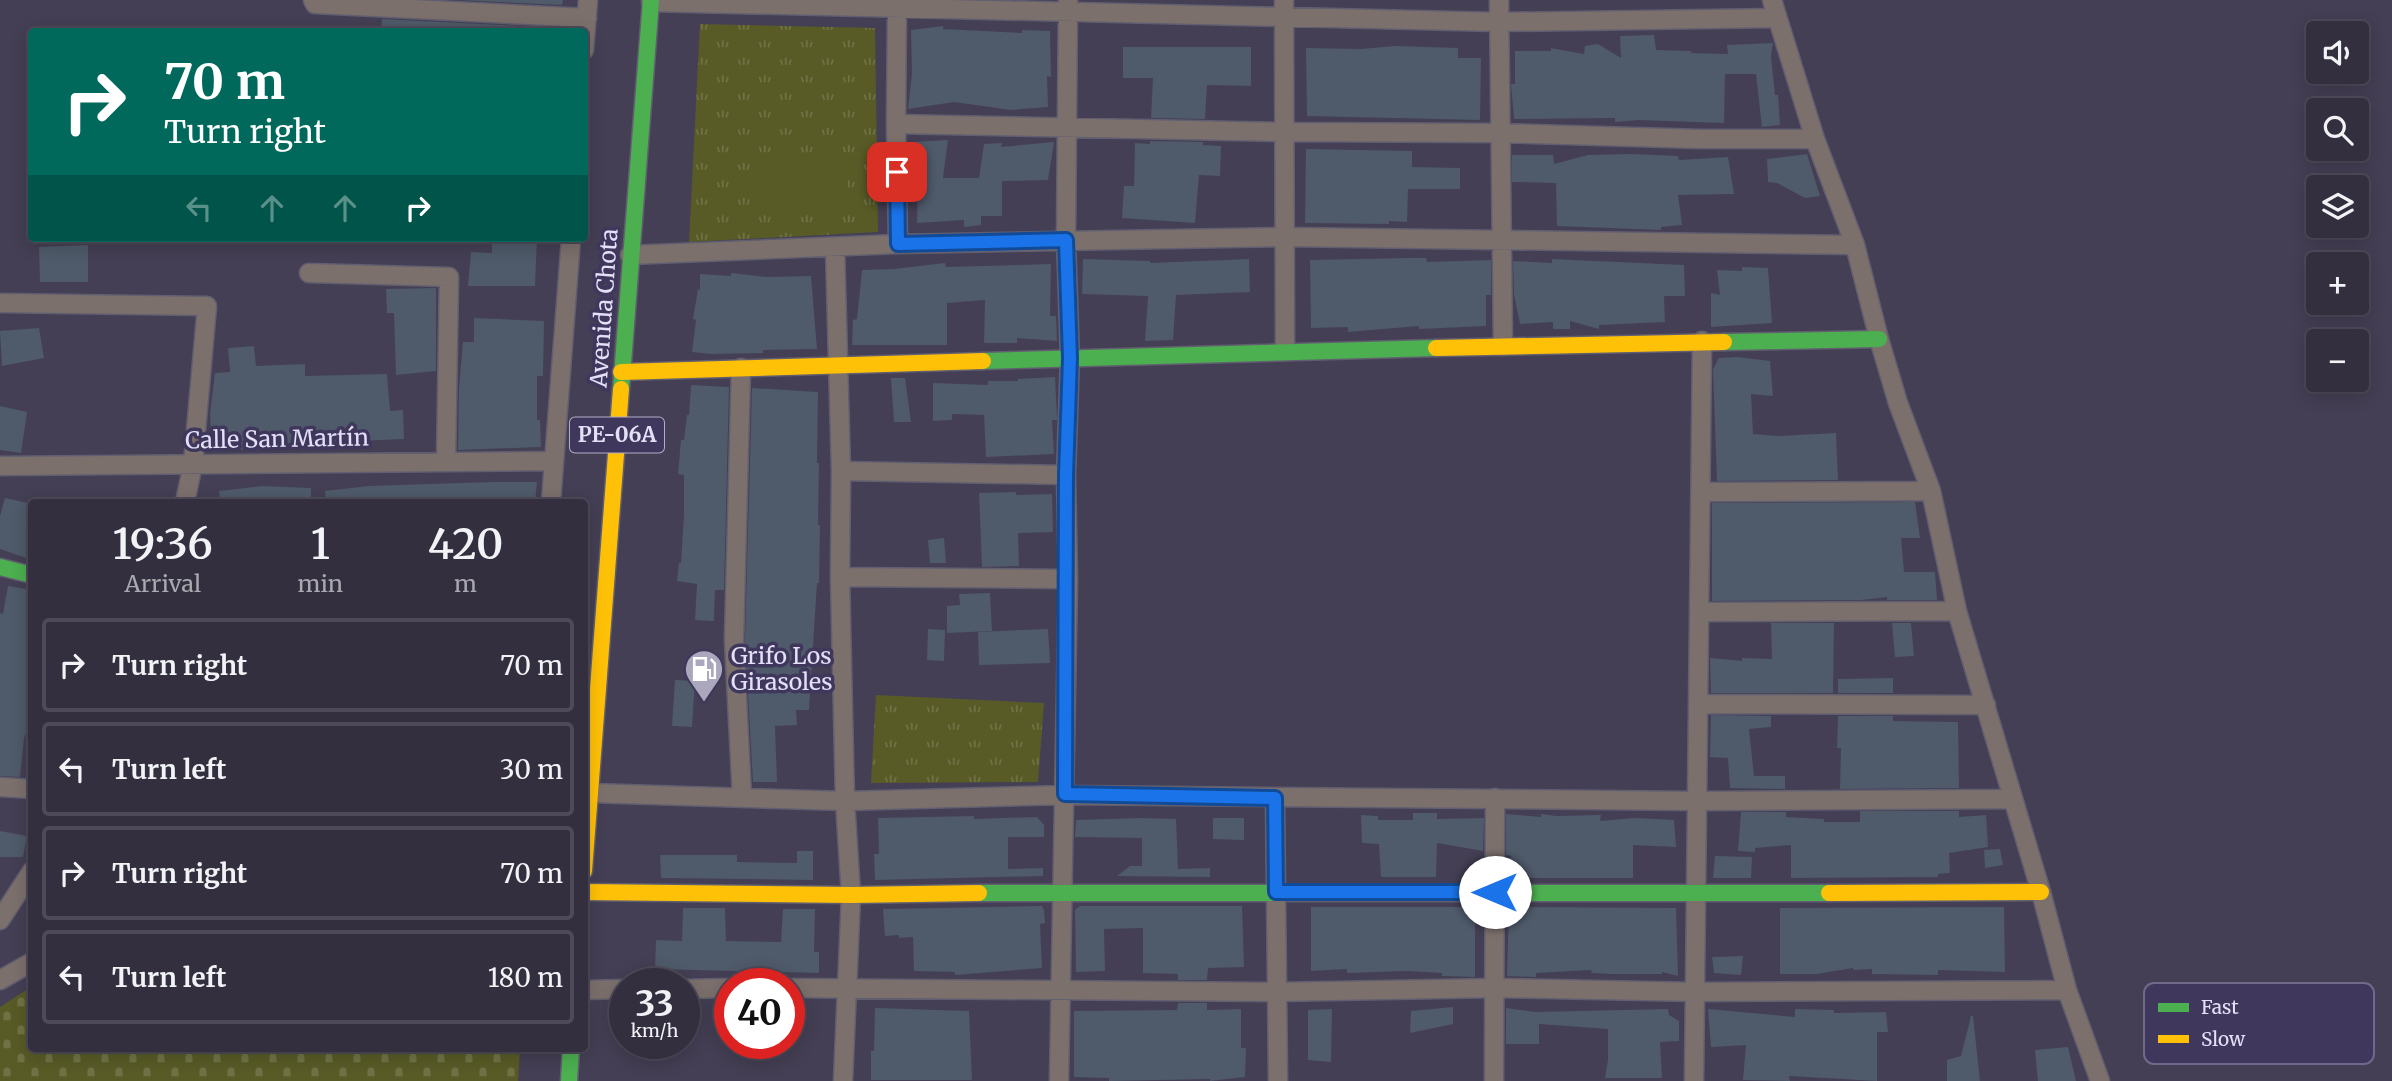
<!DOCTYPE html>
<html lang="en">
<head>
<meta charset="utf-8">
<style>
	:root { --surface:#332f3f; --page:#3b3746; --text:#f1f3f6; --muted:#a9a9b0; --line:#4e4a59 }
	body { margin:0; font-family:Merriweather,serif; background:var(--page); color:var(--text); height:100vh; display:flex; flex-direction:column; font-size:26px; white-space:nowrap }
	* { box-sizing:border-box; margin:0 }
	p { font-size:23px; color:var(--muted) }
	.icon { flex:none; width:38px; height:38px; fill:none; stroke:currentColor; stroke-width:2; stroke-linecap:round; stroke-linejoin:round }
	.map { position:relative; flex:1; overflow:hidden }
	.panel { position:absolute; left:28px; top:499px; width:560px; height:553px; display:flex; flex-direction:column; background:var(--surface); border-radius:7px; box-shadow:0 4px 18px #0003,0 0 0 2px var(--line) }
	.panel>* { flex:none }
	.hud { position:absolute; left:28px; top:28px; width:560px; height:214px; border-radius:7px; box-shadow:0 4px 18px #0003,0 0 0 2px var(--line); background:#00695c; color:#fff; overflow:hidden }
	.tools { position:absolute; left:2306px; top:21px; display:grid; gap:14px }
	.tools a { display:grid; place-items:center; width:63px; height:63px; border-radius:7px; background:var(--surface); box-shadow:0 4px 18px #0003,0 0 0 2px var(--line); font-size:35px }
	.speed { position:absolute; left:609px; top:968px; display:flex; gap:14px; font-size:35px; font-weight:700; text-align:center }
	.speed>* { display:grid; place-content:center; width:91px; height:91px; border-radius:50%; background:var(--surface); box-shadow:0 4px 18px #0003,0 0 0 2px var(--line); line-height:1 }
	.speed small { font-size:18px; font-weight:400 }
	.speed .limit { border:10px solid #d22; background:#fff; color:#111 }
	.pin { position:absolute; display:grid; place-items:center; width:60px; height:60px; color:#fff; margin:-30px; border-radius:14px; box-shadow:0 4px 10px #0006 }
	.me { position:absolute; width:77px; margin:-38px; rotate:270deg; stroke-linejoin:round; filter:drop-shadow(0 0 5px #0008) }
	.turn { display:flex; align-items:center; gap:24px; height:147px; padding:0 21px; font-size:32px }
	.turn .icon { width:91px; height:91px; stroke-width:2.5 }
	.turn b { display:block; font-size:49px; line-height:60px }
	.lanes { display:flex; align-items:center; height:66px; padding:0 21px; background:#0003; justify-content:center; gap:35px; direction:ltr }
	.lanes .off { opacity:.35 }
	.eta { display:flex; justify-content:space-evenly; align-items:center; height:119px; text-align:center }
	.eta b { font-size:42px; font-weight:600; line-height:49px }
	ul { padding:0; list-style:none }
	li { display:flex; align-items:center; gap:21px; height:94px; margin:0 14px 10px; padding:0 7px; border:4px solid var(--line); border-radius:7px }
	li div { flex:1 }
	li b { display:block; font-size:26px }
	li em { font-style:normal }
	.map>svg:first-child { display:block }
	.grass { fill:url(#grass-tufts) }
	.cemetery { fill:url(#cemetery-stones) }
	.garden { fill:#585b26 }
	.building { fill:#4f5a6a }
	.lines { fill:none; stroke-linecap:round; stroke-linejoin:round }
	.street-casing { stroke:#615e70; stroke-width:21 }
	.fast-casing { stroke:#615e70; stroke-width:19 }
	.slow-casing { stroke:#615e70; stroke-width:19 }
	.street { stroke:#7c706d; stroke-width:18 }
	.fast { stroke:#4caf50; stroke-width:16 }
	.slow { stroke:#ffc107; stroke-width:16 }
	.route-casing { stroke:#114b97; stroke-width:18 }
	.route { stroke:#1a73e8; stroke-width:12 }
	.labels { text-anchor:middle; stroke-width:7; stroke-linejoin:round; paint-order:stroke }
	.shield { fill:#3f375c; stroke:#b2adc8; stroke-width:2 }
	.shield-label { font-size:21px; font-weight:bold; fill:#e3e0f7 }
	.street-label { font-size:23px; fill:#e3e0f7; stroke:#3f375c }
	.poi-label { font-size:23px; fill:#e3e0f7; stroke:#3f375c; text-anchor:start }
	.key { fill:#3f375c; stroke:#706a8a; stroke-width:2 }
	.key-label { font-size:19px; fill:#e3e0f7 }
</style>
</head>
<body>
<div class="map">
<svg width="2392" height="1081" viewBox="0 0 2392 1081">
	<defs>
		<pattern id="grass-tufts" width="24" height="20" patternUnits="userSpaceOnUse" patternTransform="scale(1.75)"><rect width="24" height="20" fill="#585b26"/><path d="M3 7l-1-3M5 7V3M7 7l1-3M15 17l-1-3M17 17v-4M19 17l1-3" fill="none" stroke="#707246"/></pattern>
		<pattern id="cemetery-stones" width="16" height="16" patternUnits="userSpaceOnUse" patternTransform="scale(1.75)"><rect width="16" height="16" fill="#585b26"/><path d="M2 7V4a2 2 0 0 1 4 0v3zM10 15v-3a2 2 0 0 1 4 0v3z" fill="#707246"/></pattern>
	</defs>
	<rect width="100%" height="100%" fill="#443f54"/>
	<path class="grass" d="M700 24 875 28 878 232 689 242Z
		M876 695 1044 703 1038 782 871 783Z"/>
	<path class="cemetery" d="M31 987 32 1048H520L518 1081H0V1007Z"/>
	<path class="garden" d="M846 154 848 205 757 209 754 158Z"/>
	<path class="building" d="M459 0H563L562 5Z
		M382 19 562 28V32H381Z
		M943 26V29L1022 33V30L1050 31 1051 77 1047 76 1048 107 1011 110 954 102 908 109 912 74 911 30Z
		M1654 35 1656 50 1691 51V53L1728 54 1727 45 1773 43 1771 56 1775 95H1778L1780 125 1762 127 1756 74H1725L1724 123 1639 120 1615 122V118L1514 119 1511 84H1515V51H1551V48L1584 54 1585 46 1598 44 1621 58 1620 36Z
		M1395 46 1458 48V58H1481L1480 120 1307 116 1306 48 1361 49Z
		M1123 47H1251V86L1207 85 1205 119 1151 118 1153 78H1123Z
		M948 140 943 178H979L984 144 1002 143 1001 147 1054 142 1048 180 1002 181V216H981V225L964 227V220L917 223 918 180H921L913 142Z
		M1150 141 1203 142V145L1221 146 1220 176 1199 175 1195 223 1122 218 1124 186H1134L1135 143 1150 144Z
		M1306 149 1412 151V167L1460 168V189H1408L1407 222 1389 221V224L1305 223Z
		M1631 154 1678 156 1679 160 1728 157 1734 194 1678 195 1682 225 1661 227V230L1557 226 1556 183 1512 182V155H1553L1554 164 1588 155Z
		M1807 154 1820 196 1805 198 1777 183 1768 182 1767 159Z
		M492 238H537L535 286H468L471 252 492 253Z
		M88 245V282H40L39 247Z
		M1409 258H1426L1427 262 1491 260V295H1486V326L1419 329V326L1348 332V327L1311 328 1310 260Z
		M1083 259 1150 261V263L1249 259 1250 292 1176 295 1173 340 1145 341 1148 296 1082 294Z
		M1552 259 1684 265 1685 296H1664L1665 322 1599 325V329L1570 321V329H1553V322L1520 324 1514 294 1513 261 1552 263Z
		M945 263 946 267 1051 264 1050 316H1056L1057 341 1017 338V343H984L985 300 947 303V345H852L853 320 857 319 862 270 894 269Z
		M1742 267 1768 268 1772 323 1711 327V293L1720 295 1717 270 1742 271Z
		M731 273 766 277 811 276 817 349 763 350V353L711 354 692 352 696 320 693 319 698 289 700 290V274L731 276Z
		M436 288V371L396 375 394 313H387L386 289Z
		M474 318 544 321 543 376H537V420H540L541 447 458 450 459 388 463 342H474Z
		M39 328 44 358 2 366 0 331Z
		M254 346 256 366 305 364V376L387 374 390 411 403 410 404 439 311 443 212 452 210 414 215 373 230 372 228 348Z
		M1737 357 1770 361 1773 396 1751 394 1753 434 1778 436 1836 433 1838 480 1717 481 1713 369 1719 358Z
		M1055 377 1057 417V420H1052L1054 454 986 457 984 415 952 414V420L933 421V383L988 385V381H1018V379Z
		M891 378H905L911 422H894Z
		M691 385 729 387 724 590H715L714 621 695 620 697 584 677 581 679 563H681L684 515V475L678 474 681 440H684L687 415H689Z
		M752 388 818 392 817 463H819L818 525H820L819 583H817L809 710H796L797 725 775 726 777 782H753L745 640Z
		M0 406 27 412 21 453 0 450Z
		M492 482H537L535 502H326L325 491 369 486Z
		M262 486 311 488V502H220L219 491Z
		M1016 492V495L1052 494 1053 532 1018 533 1019 566 982 567 979 493Z
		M5 498 32 504V560L0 549V516Z
		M1915 502 1920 538H1901L1904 572H1935L1937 600H1887V597L1861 600 1712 601V503Z
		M944 538 946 563H930L928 540Z
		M8 586 32 590V720L24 738 20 777 0 776V613L3 614Z
		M990 593 992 631 947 633V606L960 605 959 594Z
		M1771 623H1834L1833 693H1711L1710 658 1742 661V658L1772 659Z
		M1892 623H1911L1914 656 1895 657Z
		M928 629 945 630 944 661 927 660Z
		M1048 629 1050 663 979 665 978 632Z
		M1893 678V693H1838V679Z
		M675 680 695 681 692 727 672 726Z
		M1711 715 1771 716V727L1749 729 1754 776H1785V789L1730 788 1728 758 1710 757Z
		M1838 716H1893V721L1958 722 1959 788 1840 789 1841 748H1837Z
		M1860 811H1959V817L1986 815 1988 847 1949 853 1950 873 1938 874V877L1791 878V845L1755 848V852L1738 851 1741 812H1786V817L1824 819V822H1860Z
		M1413 813H1437V819L1484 818 1483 851 1437 843 1436 877H1381L1379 844 1362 843 1361 815 1378 816V820H1413Z
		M1506 814 1541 817V814L1557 816 1601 815 1600 821 1634 818 1674 820 1676 847 1633 845V878H1511V856L1506 855Z
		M974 816V819L1037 817 1044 825V837H1008V869L1043 868V876L875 880 874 854H879L878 818Z
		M1142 818 1176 819 1178 869 1210 868V877L1117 876 1130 866H1142V838L1075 837 1076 820Z
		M1213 818H1244V840L1213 839Z
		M0 831 27 836 23 857H0Z
		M2000 849 2003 865 1985 868 1984 850Z
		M797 851H813V880L661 878 660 855H737V862L797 863Z
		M1715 856 1752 857 1751 878H1713Z
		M1042 906 1044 910 1045 923 1040 924 1042 968 955 975V972L914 971 913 937 899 938V935L885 936 883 909Z
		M1080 906H1242L1244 967 1208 968 1207 980H1178V974L1143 973V928L1104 929 1105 971 1076 972 1075 910Z
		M1311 907H1475V977L1442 976V973L1408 971 1347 973V969L1311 971Z
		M1511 907 1676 908 1678 976 1662 972V974H1611L1592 973 1591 970 1536 973V977L1507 976 1509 909Z
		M2004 907 2005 972 1938 970V975L1872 974V969L1853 970V968L1816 974H1780V908Z
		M683 908H725L726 941 781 942 783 909H815L814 952H819V973L655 969 656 940 682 941Z
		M1743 956 1741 975 1714 973 1712 957Z
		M1178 1003H1207V1010L1241 1009V1048H1246L1245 1077 1210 1081V1079L1109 1081V1078L1074 1077V1011L1177 1010Z
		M1453 1007V1024L1410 1033 1411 1011Z
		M875 1008 969 1011 972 1080H871V1051H874Z
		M1506 1008 1536 1012 1668 1009 1669 1015 1679 1021V1041L1660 1042 1662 1078H1605L1608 1060V1029L1539 1024V1044H1506Z
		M1332 1009 1331 1062 1308 1060V1010Z
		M1708 1009 1795 1017V1009L1834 1010V1013L1886 1012 1888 1032H1877V1081L1789 1076 1790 1081 1743 1080 1746 1045 1711 1047Z
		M1971 1016H1973L1980 1081H1947V1060L1961 1056Z
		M2068 1047 2076 1081H2038L2035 1050Z"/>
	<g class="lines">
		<g class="street-casing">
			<path id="street" d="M313 0 315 4 587 18
				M1284 0 1285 351
				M1499 0 1503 346
				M1772 0 1815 139 1855 245 1879 339 1898 403 1931 491 1957 611 2041 892 2067 990 2100 1081
				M651 2 1498 22 1777 18
				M897 7 896 124 898 244
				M584 50 588 0
				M896 124 1286 132 1499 133 1701 139H1815
				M835 248 841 471 840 577 845 801 851 895 843 1081
				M630 255 898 244 1286 237 1855 245
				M309 273 449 277 446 462
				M0 303 207 306 193 464 185 502
				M741 368 734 640 742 797
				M0 466 554 461
				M841 471 1066 475
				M1702 492 1931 491
				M551 502 571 238
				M840 577 1068 579
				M1701 612 1957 611
				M1698 704 1986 705
				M0 787 32 789
				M591 793 845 801 1065 795 1698 801 2012 799
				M1275 798 1278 1081
				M0 920 32 871
				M0 980 32 962
				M789 988 1277 992 1495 988 1696 992 2067 990
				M684 989 730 988
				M584 990 625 989
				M1059 1081 1068 579 1066 475 1070 358 1066 240 1068 0
				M1494 1081 1495 798
				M1694 1081 1702 341"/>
		</g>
		<g class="fast-casing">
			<path id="fast" d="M1724 342 1879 339
				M983 361 1436 348
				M621 389 651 0
				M0 567 32 575
				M979 893H1829
				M569 1081 571 1048"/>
		</g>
		<g class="slow-casing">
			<path id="slow" d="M1436 348 1724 342
				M621 372 983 361
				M584 871 621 389
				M584 892 851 895 979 893
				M1829 893 2041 892"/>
		</g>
		<use href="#street" class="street"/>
		<use href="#fast" class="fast"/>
		<use href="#slow" class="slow"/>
	</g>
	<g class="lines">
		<g class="route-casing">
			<path id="route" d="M897 172 898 244 1066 240 1070 358 1066 475 1065 794 1275 798 1276 892H1495"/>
		</g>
		<use href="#route" class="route"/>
	</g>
	<defs>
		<g id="fuel-pin" transform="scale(2.0125)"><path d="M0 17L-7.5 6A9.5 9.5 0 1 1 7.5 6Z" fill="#aba8be" stroke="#3f375c"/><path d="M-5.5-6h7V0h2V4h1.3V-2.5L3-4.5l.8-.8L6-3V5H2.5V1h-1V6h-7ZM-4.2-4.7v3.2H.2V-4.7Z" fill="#fff"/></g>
	</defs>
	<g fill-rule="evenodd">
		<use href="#fuel-pin" x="704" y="669"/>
	</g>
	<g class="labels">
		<rect class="shield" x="570" y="417.5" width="94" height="35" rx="5"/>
		<g class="shield-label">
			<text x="617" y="442">PE-06A</text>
		</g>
		<g class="street-label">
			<text transform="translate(604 308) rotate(-86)" y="8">Avenida Chota</text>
			<text transform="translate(277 439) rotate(-1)" y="8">Calle San Martín</text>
		</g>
		<g class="poi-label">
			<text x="731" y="664">Grifo Los<tspan x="731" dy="26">Girasoles</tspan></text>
		</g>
	</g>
	<rect x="2144" y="983" width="230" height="81" rx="10" class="key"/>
	<rect x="2158" y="1003" width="31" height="9" fill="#4caf50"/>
	<rect x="2158" y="1035" width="31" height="8" fill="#ffc107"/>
	<g class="key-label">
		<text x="2201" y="1014">Fast</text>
		<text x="2201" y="1046">Slow</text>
	</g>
</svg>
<div class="tools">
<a><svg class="icon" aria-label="sound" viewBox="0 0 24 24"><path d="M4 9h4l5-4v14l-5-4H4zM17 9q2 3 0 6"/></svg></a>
<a><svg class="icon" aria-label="search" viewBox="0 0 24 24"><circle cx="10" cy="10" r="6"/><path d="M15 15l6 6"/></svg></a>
<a><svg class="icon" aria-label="layers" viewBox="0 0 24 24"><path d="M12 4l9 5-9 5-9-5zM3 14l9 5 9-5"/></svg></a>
<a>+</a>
<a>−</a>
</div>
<div class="speed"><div>33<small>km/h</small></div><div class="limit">40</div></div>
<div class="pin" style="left:897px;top:172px;background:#d93025"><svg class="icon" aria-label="arrive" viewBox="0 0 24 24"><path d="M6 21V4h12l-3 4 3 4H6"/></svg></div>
<svg class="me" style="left:1495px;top:892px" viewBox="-20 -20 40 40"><circle r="19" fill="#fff"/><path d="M0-13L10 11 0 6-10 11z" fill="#1a73e8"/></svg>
<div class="hud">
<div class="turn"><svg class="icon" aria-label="right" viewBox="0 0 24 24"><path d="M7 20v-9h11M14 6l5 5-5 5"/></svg><div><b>70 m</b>Turn right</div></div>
<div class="lanes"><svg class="icon off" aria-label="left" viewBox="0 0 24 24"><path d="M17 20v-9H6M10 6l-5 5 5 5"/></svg><svg class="icon off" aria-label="ahead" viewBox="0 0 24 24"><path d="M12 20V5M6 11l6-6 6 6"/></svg><svg class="icon off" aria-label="ahead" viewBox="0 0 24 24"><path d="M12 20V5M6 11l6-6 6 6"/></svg><svg class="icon" aria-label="right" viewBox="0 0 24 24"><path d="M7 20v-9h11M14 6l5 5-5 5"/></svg></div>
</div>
<section class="panel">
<div class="eta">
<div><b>19:36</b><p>Arrival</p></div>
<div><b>1</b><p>min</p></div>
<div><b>420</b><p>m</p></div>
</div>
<ul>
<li><svg class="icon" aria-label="right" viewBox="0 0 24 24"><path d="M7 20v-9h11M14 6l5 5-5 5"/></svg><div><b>Turn right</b></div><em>70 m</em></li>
<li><svg class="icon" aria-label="left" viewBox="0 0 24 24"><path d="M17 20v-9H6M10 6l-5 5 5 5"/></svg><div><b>Turn left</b></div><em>30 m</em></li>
<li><svg class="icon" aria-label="right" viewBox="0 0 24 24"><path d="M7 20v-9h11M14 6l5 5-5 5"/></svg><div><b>Turn right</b></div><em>70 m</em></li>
<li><svg class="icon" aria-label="left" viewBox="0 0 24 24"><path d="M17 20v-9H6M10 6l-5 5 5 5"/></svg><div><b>Turn left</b></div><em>180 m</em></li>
</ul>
</section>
</div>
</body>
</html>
